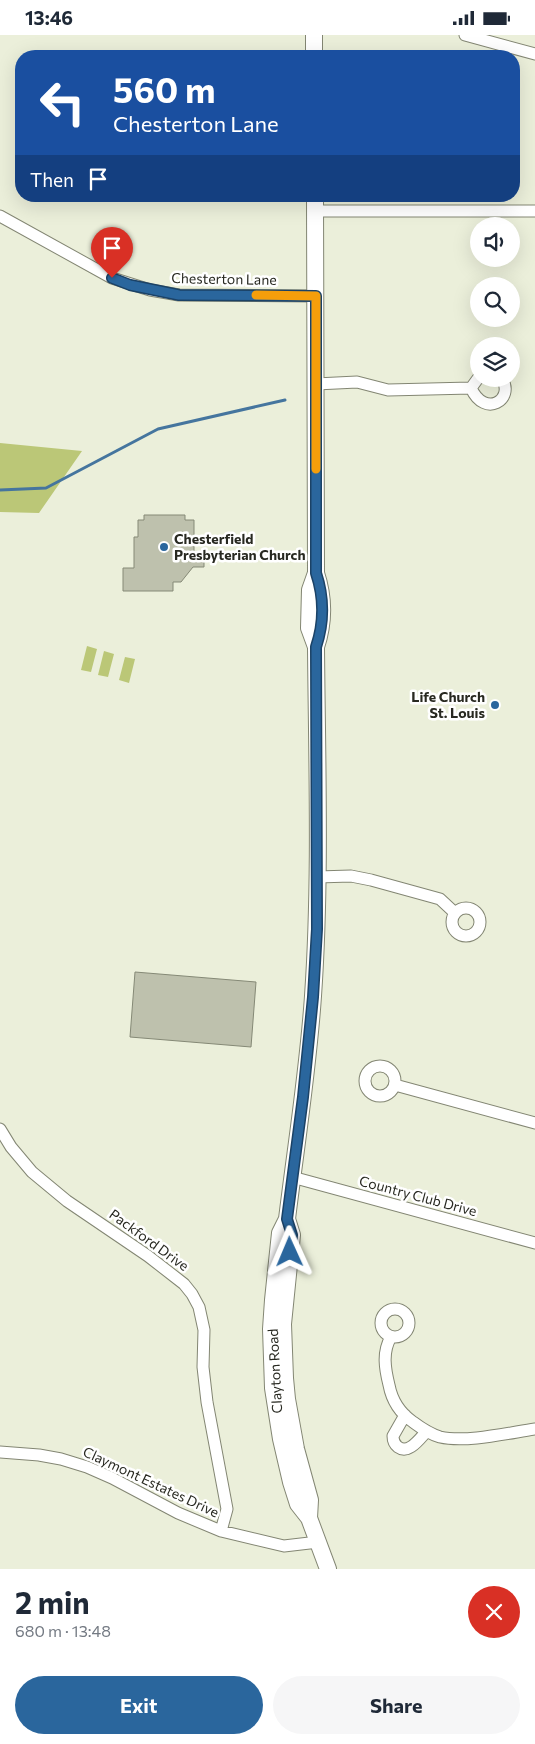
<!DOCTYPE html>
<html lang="en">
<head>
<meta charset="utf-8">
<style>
	:root { --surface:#fff; --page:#f6f6f7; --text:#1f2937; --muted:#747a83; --accent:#2a669d }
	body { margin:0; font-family:Commissioner,sans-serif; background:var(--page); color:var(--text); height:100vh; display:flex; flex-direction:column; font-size:19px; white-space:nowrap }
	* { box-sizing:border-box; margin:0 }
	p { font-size:16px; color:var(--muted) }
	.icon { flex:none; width:28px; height:28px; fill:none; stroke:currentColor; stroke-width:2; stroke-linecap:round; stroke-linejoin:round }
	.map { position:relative; height:1534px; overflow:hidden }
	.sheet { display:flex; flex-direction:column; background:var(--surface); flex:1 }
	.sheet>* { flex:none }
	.hud { position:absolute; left:15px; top:15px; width:505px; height:152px; border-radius:20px; box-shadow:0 5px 20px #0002; background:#1a4fa0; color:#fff; overflow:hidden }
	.controls { position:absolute; left:470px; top:182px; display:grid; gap:10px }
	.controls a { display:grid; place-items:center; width:50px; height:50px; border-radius:50%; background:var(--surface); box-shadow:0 5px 20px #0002; font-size:25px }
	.pin { position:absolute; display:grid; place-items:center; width:42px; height:42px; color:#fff; margin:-51px -21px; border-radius:50% 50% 50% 0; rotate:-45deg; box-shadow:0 0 5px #0007 }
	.pin .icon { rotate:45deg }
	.me { position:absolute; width:55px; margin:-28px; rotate:359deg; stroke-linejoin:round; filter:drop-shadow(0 0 4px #0008) }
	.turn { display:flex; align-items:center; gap:18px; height:105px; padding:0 15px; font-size:22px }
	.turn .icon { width:65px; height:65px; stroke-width:2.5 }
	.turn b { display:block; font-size:35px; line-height:42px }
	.then { display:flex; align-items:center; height:48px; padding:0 15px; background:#0003; gap:10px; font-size:19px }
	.round { display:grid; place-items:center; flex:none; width:52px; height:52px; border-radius:26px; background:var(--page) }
	.head { display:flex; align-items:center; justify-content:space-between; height:85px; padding:0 15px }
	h1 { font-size:30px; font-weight:700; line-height:38px }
	.primary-button { display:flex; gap:10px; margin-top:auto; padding:10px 15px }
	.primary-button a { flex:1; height:58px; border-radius:30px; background:var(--accent); color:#fff; font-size:20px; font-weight:700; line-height:58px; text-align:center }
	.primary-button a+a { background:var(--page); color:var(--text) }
	.status { display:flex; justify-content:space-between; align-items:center; height:35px; padding:0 25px; background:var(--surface); direction:ltr }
	.status svg { height:14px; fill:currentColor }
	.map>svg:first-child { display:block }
	.green { fill:#bbc777 }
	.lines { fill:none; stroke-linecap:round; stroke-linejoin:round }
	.stream { stroke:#45759e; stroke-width:3 }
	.building { fill:#bec1ad; stroke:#858976 }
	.street-casing { stroke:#838673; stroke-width:13 }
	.secondary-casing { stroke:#838673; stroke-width:18 }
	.street { stroke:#fff; stroke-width:11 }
	.secondary { stroke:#fff; stroke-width:16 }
	.route-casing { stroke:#1b4266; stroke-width:12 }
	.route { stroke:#2a669d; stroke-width:9 }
	.slow { stroke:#f59e0b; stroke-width:9 }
	.poi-dot { fill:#2a669d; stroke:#fff; stroke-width:2 }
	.labels { text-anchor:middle; stroke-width:5; stroke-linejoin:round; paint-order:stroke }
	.street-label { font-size:14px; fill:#282921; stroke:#fff }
	.poi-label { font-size:14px; font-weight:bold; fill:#282921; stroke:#fff; text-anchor:start }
</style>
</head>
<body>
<div class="status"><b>13:46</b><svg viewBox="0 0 49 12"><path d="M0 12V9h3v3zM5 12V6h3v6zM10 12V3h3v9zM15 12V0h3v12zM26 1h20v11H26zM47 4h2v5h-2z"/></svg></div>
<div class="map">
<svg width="535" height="1534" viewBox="0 0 535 1534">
	<rect width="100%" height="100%" fill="#ebefda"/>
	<path class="green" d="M0 408 82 416 39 478 0 477Z
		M87 611 97 614 91 637 81 635Z
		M104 616 114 619 108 642 98 640Z
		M125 622 135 624 129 648 119 645Z"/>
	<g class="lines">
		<path class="stream" d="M0 455 46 453 158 394 285 365"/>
	</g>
	<path class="building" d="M144 480H185V485H194V521H204V532H193L181 547H173V556H123V533H134V502H138V485H144Z
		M135 937 256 947 251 1012 130 1002Z"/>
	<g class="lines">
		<g class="street-casing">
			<path id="street" d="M465 0 535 19
				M315 176H535
				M0 181 112 243 150 255 179 260 316 261
				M316 349 357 347 388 355 471 353
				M471 353C485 384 515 364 502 344
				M471 353 479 342
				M317 842 351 841 371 845 440 864 455 878
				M452 887a14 14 0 1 1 28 0a14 14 0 1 1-28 0Z
				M365 1046a15 15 0 1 1 30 0a15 15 0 1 1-30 0Z
				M395 1050 535 1088
				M0 1094 11 1112 32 1137 67 1166 148 1221 184 1249 192 1259 199 1272 204 1295 203 1332 207 1367 227 1474 221 1496
				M292 1142 535 1208
				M381 1288a14 14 0 1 1 28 0a14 14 0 1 1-28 0Z
				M391 1302C382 1317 385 1334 389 1350 392 1366 400 1378 413 1387 421 1393 430 1399 440 1402 466 1408 508 1398 535 1394
				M405 1380 393 1401C393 1406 394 1409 398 1412 409 1420 420 1403 427 1396
				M0 1417 39 1420 61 1424 87 1432 112 1443 178 1478 221 1496 284 1511 318 1507"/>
		</g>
		<g class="secondary-casing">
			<path id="secondary" d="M314 0V21
				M315 161 316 538C324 562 324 588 316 612
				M287 1184 280 1198 273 1265 271 1294 273 1353 281 1404 291 1447 298 1469 309 1483 328 1534
				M309 1483 310 1465 296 1414 287 1364 285 1343 283 1289 292 1200 287 1184C296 1110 308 1036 313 961 321 845 317 728 316 612L309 593 310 555 316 538"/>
		</g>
		<use href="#street" class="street"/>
		<use href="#secondary" class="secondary"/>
	</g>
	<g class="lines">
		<g class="route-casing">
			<path id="route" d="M112 243 130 250 179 260 316 261V538C324 562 324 588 316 612L317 894 313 962 303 1062 287 1184 292 1200 290 1217"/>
		</g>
		<use href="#route" class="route"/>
		<path class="slow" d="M256 260 316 261V434"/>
	</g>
	<g class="poi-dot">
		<circle cx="164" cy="512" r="5"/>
		<circle cx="495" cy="670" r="5"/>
	</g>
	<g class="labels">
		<g class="street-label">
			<text transform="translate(224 244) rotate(1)" y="5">Chesterton Lane</text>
			<text transform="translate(418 1161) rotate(15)" y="5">Country Club Drive</text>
			<text transform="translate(149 1205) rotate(36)" y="5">Packford Drive</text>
			<text transform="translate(275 1336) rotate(-93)" y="5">Clayton Road</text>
			<text transform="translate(151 1447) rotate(25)" y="5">Claymont Estates Drive</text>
		</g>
		<g class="poi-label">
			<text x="174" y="509">Chesterfield<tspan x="174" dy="16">Presbyterian Church</tspan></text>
			<text x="485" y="667" text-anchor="end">Life Church<tspan x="485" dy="16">St. Louis</tspan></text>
		</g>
	</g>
</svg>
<div class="controls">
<a><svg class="icon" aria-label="sound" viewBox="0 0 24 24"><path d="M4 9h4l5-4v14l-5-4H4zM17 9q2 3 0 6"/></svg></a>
<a><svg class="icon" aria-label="search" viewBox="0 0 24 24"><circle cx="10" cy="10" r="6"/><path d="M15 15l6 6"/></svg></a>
<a><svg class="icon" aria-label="layers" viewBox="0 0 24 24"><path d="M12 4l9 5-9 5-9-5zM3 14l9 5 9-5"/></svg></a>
</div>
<div class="pin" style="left:112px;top:243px;background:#d93025"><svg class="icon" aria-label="arrive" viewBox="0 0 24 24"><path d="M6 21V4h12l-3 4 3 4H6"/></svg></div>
<svg class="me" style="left:290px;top:1217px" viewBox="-20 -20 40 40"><path d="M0-17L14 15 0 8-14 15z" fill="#2a669d" stroke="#fff" stroke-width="4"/></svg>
<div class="hud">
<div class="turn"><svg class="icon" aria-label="left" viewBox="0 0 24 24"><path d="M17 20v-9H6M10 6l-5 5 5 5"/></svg><div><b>560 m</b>Chesterton Lane</div></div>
<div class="then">Then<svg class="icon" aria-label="arrive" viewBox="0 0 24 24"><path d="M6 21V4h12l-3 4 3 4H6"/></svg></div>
</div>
</div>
<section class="sheet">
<div class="head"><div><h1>2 min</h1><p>680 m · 13:48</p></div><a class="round" style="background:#d93025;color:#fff"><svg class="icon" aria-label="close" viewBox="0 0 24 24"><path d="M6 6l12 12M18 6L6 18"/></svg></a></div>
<div class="primary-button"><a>Exit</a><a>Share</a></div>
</section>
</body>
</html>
